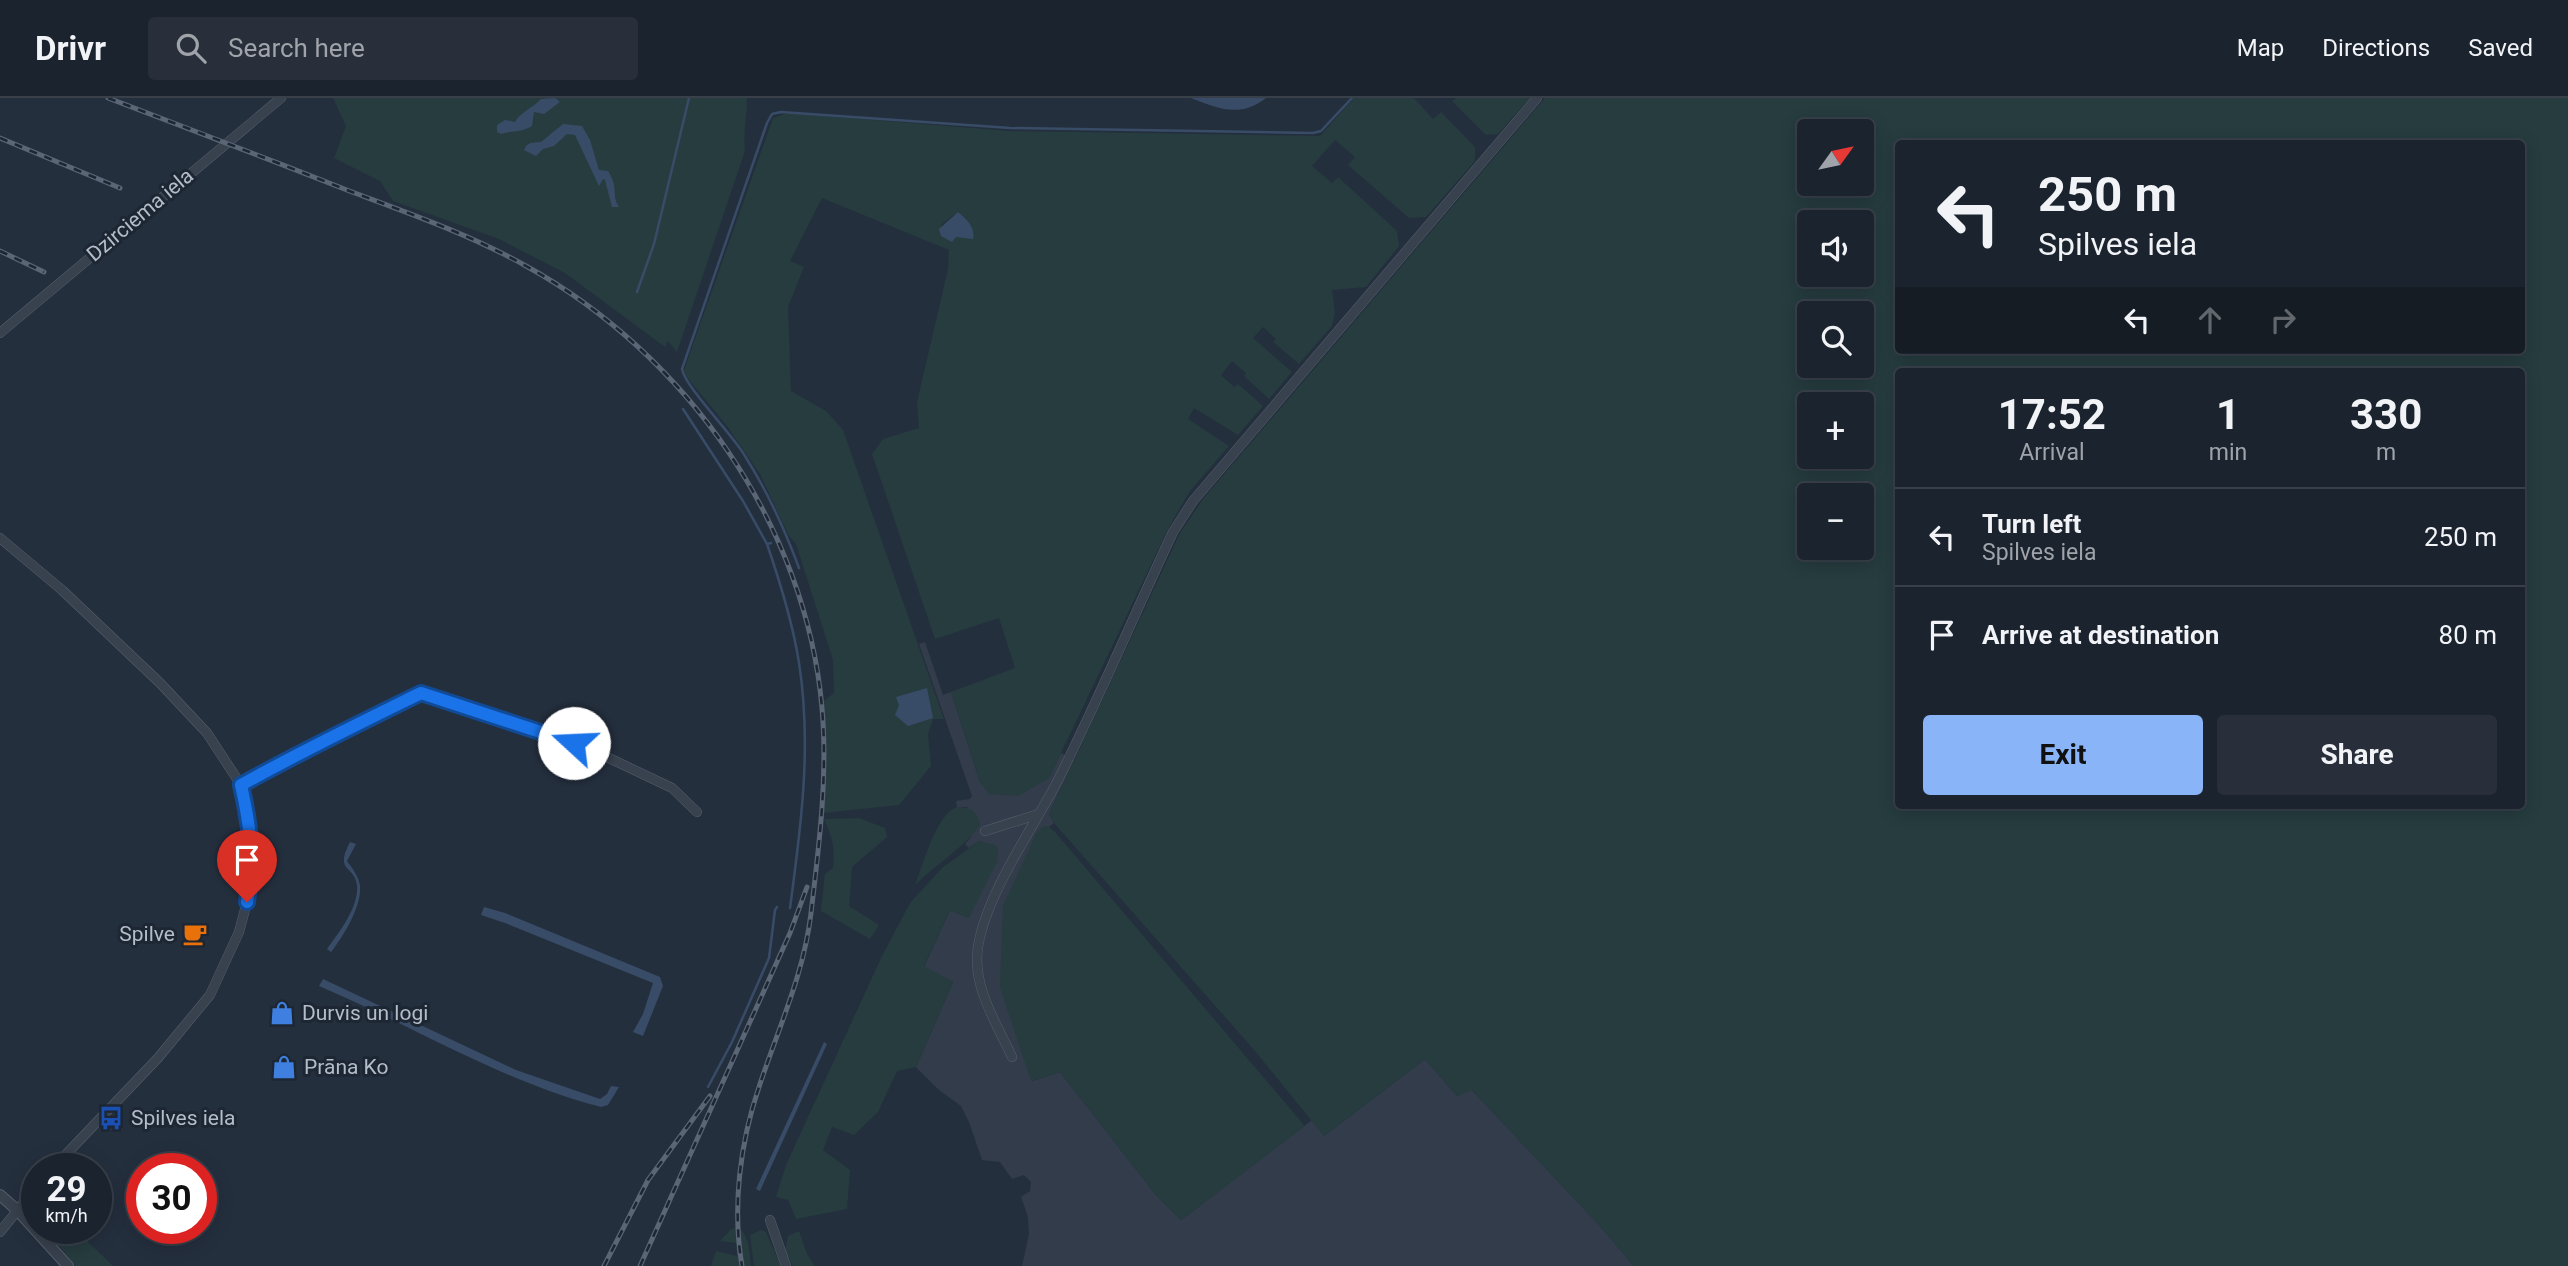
<!DOCTYPE html>
<html lang="en">
<head>
<meta charset="utf-8">
<style>
	:root { --surface:#1b232e; --page:#282f3a; --text:#f1f3f6; --muted:#a0a4aa; --line:#39404a; --accent:#8ab4f8 }
	body { margin:0; font-family:Roboto,sans-serif; background:var(--page); color:var(--text); height:100vh; display:flex; flex-direction:column; font-size:26px; white-space:nowrap }
	* { box-sizing:border-box; margin:0 }
	p { font-size:23px; color:var(--muted) }
	.icon { flex:none; width:38px; height:38px; fill:none; stroke:currentColor; stroke-width:2; stroke-linecap:round; stroke-linejoin:round }
	.map { position:relative; flex:1; overflow:hidden }
	.drawer { position:absolute; left:1895px; top:270px; width:630px; height:441px; display:flex; flex-direction:column; background:var(--surface); border-radius:7px; box-shadow:0 4px 18px #0003,0 0 0 2px var(--line) }
	.drawer>* { flex:none }
	.top-card { position:absolute; left:1895px; top:42px; width:630px; height:214px; border-radius:7px; box-shadow:0 4px 18px #0003,0 0 0 2px var(--line); background:#1b232e; color:var(--text); overflow:hidden }
	.needle { width:46px; rotate:57deg }
	.buttons { position:absolute; left:1797px; top:21px; display:grid; gap:14px }
	.buttons a { display:grid; place-items:center; width:77px; height:77px; border-radius:7px; background:var(--surface); box-shadow:0 4px 18px #0003,0 0 0 2px var(--line); font-size:35px }
	.speed { position:absolute; left:21px; top:1055px; display:flex; gap:14px; font-size:35px; font-weight:700; text-align:center }
	.speed>* { display:grid; place-content:center; width:91px; height:91px; border-radius:50%; background:var(--surface); box-shadow:0 4px 18px #0003,0 0 0 2px var(--line); line-height:1 }
	.speed small { font-size:18px; font-weight:400 }
	.speed .limit { border:10px solid #d22; background:#fff; color:#111 }
	.pin { position:absolute; display:grid; place-items:center; width:60px; height:60px; color:#fff; margin:-72px -30px; border-radius:50% 50% 50% 0; rotate:-45deg; box-shadow:0 0 7px #0007 }
	.pin .icon { rotate:45deg }
	.me { position:absolute; width:77px; margin:-38px; rotate:290deg; stroke-linejoin:round; filter:drop-shadow(0 0 5px #0008) }
	.turn { display:flex; align-items:center; gap:24px; height:147px; padding:0 28px; font-size:32px }
	.turn .icon { width:91px; height:91px; stroke-width:2.5 }
	.turn b { display:block; font-size:49px; line-height:60px }
	.lanes { display:flex; align-items:center; height:66px; padding:0 28px; background:#0003; justify-content:center; gap:35px; direction:ltr }
	.lanes .off { opacity:.35 }
	.eta { display:flex; justify-content:space-evenly; align-items:center; height:119px; text-align:center }
	.eta b { font-size:42px; font-weight:700; line-height:49px }
	.primary-button { display:flex; gap:14px; margin-top:auto; padding:14px 28px }
	.primary-button a { flex:1; height:80px; border-radius:7px; background:var(--accent); color:#111; font-size:28px; font-weight:700; line-height:80px; text-align:center }
	.primary-button a+a { background:var(--page); color:var(--text) }
	ul { padding:0; list-style:none }
	li { display:flex; align-items:center; gap:21px; height:98px; padding:0 28px; border-top:2px solid var(--line) }
	li div { flex:1 }
	li b { display:block; font-size:26px }
	li em { font-style:normal }
	header { display:flex; align-items:center; gap:42px; box-sizing:border-box; height:98px; padding:0 35px; background:var(--surface); border-bottom:2px solid var(--line) }
	header strong { font-size:33px }
	nav { display:flex; gap:38px; margin-inline-start:auto; font-size:24px }
	.search { width:490px; height:63px; background:var(--page); display:flex; align-items:center; gap:18px; box-sizing:border-box; padding:0 24px; border-radius:7px; color:var(--muted); font-size:26px }
	.map>svg:first-child { display:block }
	.airport { fill:#323c4b }
	.green { fill:#263c3f; fill-rule:evenodd }
	.water { fill:#394c67 }
	.lines { fill:none; stroke-linecap:round; stroke-linejoin:round }
	.stream { stroke:#394c67; stroke-width:2.5 }
	.minor-casing { stroke:#565f6c; stroke-width:10 }
	.tertiary-casing { stroke:#565f6c; stroke-width:12 }
	.minor { stroke:#38414e; stroke-width:9 }
	.tertiary { stroke:#38414e; stroke-width:10 }
	.rail-casing { stroke:#5a6575; stroke-width:5 }
	.rail { stroke:#1d2633; stroke-width:2.5; stroke-dasharray:8; stroke-linecap:butt }
	.route-casing { stroke:#114b97; stroke-width:18 }
	.route { stroke:#1a73e8; stroke-width:12 }
	.labels { text-anchor:middle; stroke-width:6; stroke-linejoin:round; paint-order:stroke }
	.street-label { font-size:21px; fill:#b4bcc9; stroke:#1d2633 }
	.poi-label { font-size:21px; fill:#b4bcc9; stroke:#1d2633; text-anchor:start }
</style>
</head>
<body>
<header>
<strong>Drivr</strong>
<div class="search"><svg class="icon" aria-label="search" viewBox="0 0 24 24"><circle cx="10" cy="10" r="6"/><path d="M15 15l6 6"/></svg>Search here</div>
<nav><a>Map</a><a>Directions</a><a>Saved</a></nav>
</header>
<div class="map">
<svg width="2568" height="1168" viewBox="0 0 2568 1168">
	<rect width="100%" height="100%" fill="#242f3e"/>
	<path class="airport" d="M925 544 943 597 951 594 980 684 1049 680 1061 655 1074 662 1049 716 1054 725 1049 729 1047 728 1032 983 1060 974 1156 1097 1181 1122 1312 1022 1324 1038 1425 961 1457 998 1471 991 1600 1128 1634 1168H1022L1029 1136 1028 1119 1021 1099 1030 1093 1031 1084 1024 1077 1012 1081 1000 1064 982 1062 969 1024 961 1008 939 992 916 969 953 884 924 869 950 812 969 820 979 743 969 750 965 746 971 739 967 709H957L956 703 970 701 972 698 919 546Z"/>
	<path class="green" d="M333 0H747C747 18 743 34 745 53L677 254 668 243 665 249 565 175 499 141 393 103 380 83 334 60 346 28Z
		M1354 0H1414L1433 21 1441 14 1475 49V63L1426 119 1409 120 1348 67 1355 59 1335 42 1312 68 1332 85 1338 79 1397 133 1399 148 1366 189 1332 192 1335 215 1332 228 1299 266 1273 244 1276 241 1263 229 1253 240 1292 274 1269 301 1244 278 1246 275 1232 263 1221 277 1234 289 1238 286 1263 308 1238 337 1194 310 1188 321 1229 348 1190 393 1170 427 1049 680 1018 698 989 696 980 684 951 594 1015 570 999 520 935 541 872 356 883 341 919 330 917 304 948 171 949 152 822 100 790 163 804 169 788 209 791 293 826 313 843 332 944 621H933L928 636 931 668 899 707 823 715 826 669 824 603 834 595 833 562 796 446 789 438 760 376 727 328 686 278 684 272 773 20 787 15 1009 33 1320 38ZM958 114 966 120 974 135 955 139 941 127Z
		M1456 0H1530L1498 36 1486 37 1452 3Z
		M1545 0H2568V1168H1634L1600 1128 1472 992 1457 998 1425 961 1324 1038 1255 953 1054 725 1049 716 1180 435 1203 401ZM1810 33H1862V86H1810ZM1899 46H2522V252H1899ZM1810 124H1862V177H1810ZM1810 215H1862V268H1810ZM1899 273H2522V707H1899ZM1810 306H1862V359H1810ZM1810 397H1862V450H1810Z
		M957 709C969 709 978 713 980 727 963 751 936 766 915 787 923 767 936 716 957 709Z
		M859 720 885 730 887 739 852 769 849 808 879 827 870 841 821 813 825 776 833 770C835 749 833 741 824 721Z
		M1043 728H1048L1055 734 1305 1028 1181 1122 1156 1097 1060 974 1031 983 1000 889 1003 808 1037 734Z
		M979 743 995 747 998 751 997 764 969 820 950 812 924 868 953 884 916 969 897 973 878 1014 854 1037 832 1029 823 1052 850 1072 847 1111 796 1121 788 1102 776 1099 786 1067 882 858 910 805 942 770Z
		M738 1129C750 1139 749 1154 751 1168H711L716 1153 737 1158 736 1145 720 1143 731 1131Z
		M45 1131H75L113 1168H76Z
		M761 1132 766 1134 781 1168H754L750 1137Z
		M799 1133 807 1156 815 1168H793L785 1153 788 1138Z"/>
	<path class="water" d="M555 0 560 4 544 16 534 14 532 28C521 35 512 32 501 36L497 34V27L505 22 515 24C519 15 533 10 541 1Z
		M1191 0H1266C1240 20 1219 11 1191 0Z
		M563 26 582 28 590 42 599 72 608 73C619 90 611 97 619 109H612L605 82 603 81 599 88 575 37 567 36 554 48 543 51 536 58 524 52 526 48 530 45 541 44Z
		M958 114C966 120 976 130 973 141L956 139 952 144 941 138 939 131Z
		M927 590 933 620 908 628 895 617 899 607 896 599Z
		M350 744 356 746 347 763C352 770 359 779 360 788 362 808 343 839 331 854L327 851C339 834 359 810 357 787 354 766 334 775 350 744Z
		M484 809 505 815 660 879 663 888 643 938 633 934 643 916 653 885 505 825 481 817Z
		M323 881 516 972 600 1001 607 996 611 988 619 989 608 1007 601 1009C501 983 413 928 319 888Z
		M824 944 827 946 760 1093 756 1091Z"/>
	<g class="lines">
		<path class="stream" d="M637 194 654 146 689 0
			M683 311 743 403 767 446 771 445
			M767 446C780 484 793 525 799 565 812 647 801 729 790 810
			M799 470C785 432 767 393 745 358 733 337 685 289 682 271L767 25 772 16 781 14 1010 30 1313 35 1321 33 1352 0
			M708 989 732 944 769 860 775 812 777 809"/>
		<g class="minor-casing">
			<path id="minor" d="M0 235 281 0
				M0 440 62 492 160 585 207 635 241 687 250 730 252 770 247 804 239 834 210 897 158 960 52 1071
				M241 687 301 653 420 595 590 651 672 690 697 714
				M985 733 1039 716
				M1012 959C996 924 972 889 978 849 986 797 1031 733 1056 686 1098 603 1134 517 1173 434L1193 403 1537 0
				M770 1122 786 1168
				M0 1134 37 1088"/>
		</g>
		<g class="tertiary-casing">
			<path id="tertiary" d="M0 1097 17 1112 68 1168"/>
		</g>
		<use href="#minor" class="minor"/>
		<use href="#tertiary" class="tertiary"/>
		<g class="rail-casing">
			<path id="rail" d="M108 0C190 31 271 62 352 94 411 116 471 137 526 168 686 256 806 427 822 610 828 678 819 748 811 815 804 876 778 931 759 989 740 1045 732 1109 742 1168
				M0 40 120 90
				M0 153 44 174
				M604 1168 648 1082 710 998
				M640 1168 790 835 807 789"/>
		</g>
		<use href="#rail" class="rail"/>
	</g>
	<g class="lines">
		<g class="route-casing">
			<path id="route" d="M247 804C254 757 251 732 241 687 300 654 360 625 421 595L574 645"/>
		</g>
		<use href="#route" class="route"/>
	</g>
	<defs>
		<g id="cafe-bare" transform="scale(1.89)"><path d="M-5.5-4.5H6V0H3Q3 3.5 0 3.5H-2.5Q-5.5 3.5-5.5 0ZM3-3.2v2h1.7v-2ZM-6 4.5H4V6H-6Z" fill="#e8710a" stroke="#1d2633" stroke-width="2.5" paint-order="stroke"/></g>
		<g id="shop-bare" transform="scale(1.89)"><path d="M-5-2.5h2.3a2.7 3.5 0 0 1 5.4 0H5L5.5 6h-11ZM-1.5-2.5h3a1.5 2.3 0 0 0-3 0Z" fill="#3f7fe0" stroke="#1d2633" stroke-width="2.5" paint-order="stroke"/></g>
		<g id="bus-bare" transform="scale(1.89)"><path d="M-5-6H5V4H4V6H2V4H-2V6H-4V4H-5ZM-3.5-4V0h7V-4ZM-3.5 1.2v1.5H-2V1.2ZM2 1.2v1.5H3.5V1.2Z" fill="#1a4fb4" stroke="#1d2633" stroke-width="2.5" paint-order="stroke"/></g>
	</defs>
	<g fill-rule="evenodd">
		<use href="#cafe-bare" x="195" y="836"/>
		<use href="#shop-bare" x="282" y="915"/>
		<use href="#shop-bare" x="284" y="969"/>
		<use href="#bus-bare" x="111" y="1020"/>
	</g>
	<g class="labels">
		<g class="street-label">
			<text transform="translate(140 117) rotate(-40)" y="7">Dzirciema iela</text>
		</g>
		<g class="poi-label">
			<text x="175" y="843" text-anchor="end">Spilve</text>
			<text x="302" y="922">Durvis un logi</text>
			<text x="304" y="976">Prāna Ko</text>
			<text x="131" y="1027">Spilves iela</text>
		</g>
	</g>
</svg>
<div class="buttons">
<a><svg class="needle" viewBox="-14 -14 28 28"><path d="M0-13l5 13h-10z" fill="#e53935"/><path d="M0 13l5-13h-10z" fill="#a0a4aa"/></svg></a>
<a><svg class="icon" aria-label="sound" viewBox="0 0 24 24"><path d="M4 9h4l5-4v14l-5-4H4zM17 9q2 3 0 6"/></svg></a>
<a><svg class="icon" aria-label="search" viewBox="0 0 24 24"><circle cx="10" cy="10" r="6"/><path d="M15 15l6 6"/></svg></a>
<a>+</a>
<a>−</a>
</div>
<div class="speed"><div>29<small>km/h</small></div><div class="limit">30</div></div>
<div class="pin" style="left:247px;top:804px;background:#d93025"><svg class="icon" aria-label="arrive" viewBox="0 0 24 24"><path d="M6 21V4h12l-3 4 3 4H6"/></svg></div>
<svg class="me" style="left:574px;top:645px" viewBox="-20 -20 40 40"><circle r="19" fill="#fff"/><path d="M0-13L10 11 0 6-10 11z" fill="#1a73e8"/></svg>
<div class="top-card">
<div class="turn"><svg class="icon" aria-label="left" viewBox="0 0 24 24"><path d="M17 20v-9H6M10 6l-5 5 5 5"/></svg><div><b>250 m</b>Spilves iela</div></div>
<div class="lanes"><svg class="icon" aria-label="left" viewBox="0 0 24 24"><path d="M17 20v-9H6M10 6l-5 5 5 5"/></svg><svg class="icon off" aria-label="ahead" viewBox="0 0 24 24"><path d="M12 20V5M6 11l6-6 6 6"/></svg><svg class="icon off" aria-label="right" viewBox="0 0 24 24"><path d="M7 20v-9h11M14 6l5 5-5 5"/></svg></div>
</div>
<section class="drawer">
<div class="eta">
<div><b>17:52</b><p>Arrival</p></div>
<div><b>1</b><p>min</p></div>
<div><b>330</b><p>m</p></div>
</div>
<ul>
<li><svg class="icon" aria-label="left" viewBox="0 0 24 24"><path d="M17 20v-9H6M10 6l-5 5 5 5"/></svg><div><b>Turn left</b><p>Spilves iela</p></div><em>250 m</em></li>
<li><svg class="icon" aria-label="arrive" viewBox="0 0 24 24"><path d="M6 21V4h12l-3 4 3 4H6"/></svg><div><b>Arrive at destination</b></div><em>80 m</em></li>
</ul>
<div class="primary-button"><a>Exit</a><a>Share</a></div>
</section>
</div>
</body>
</html>
